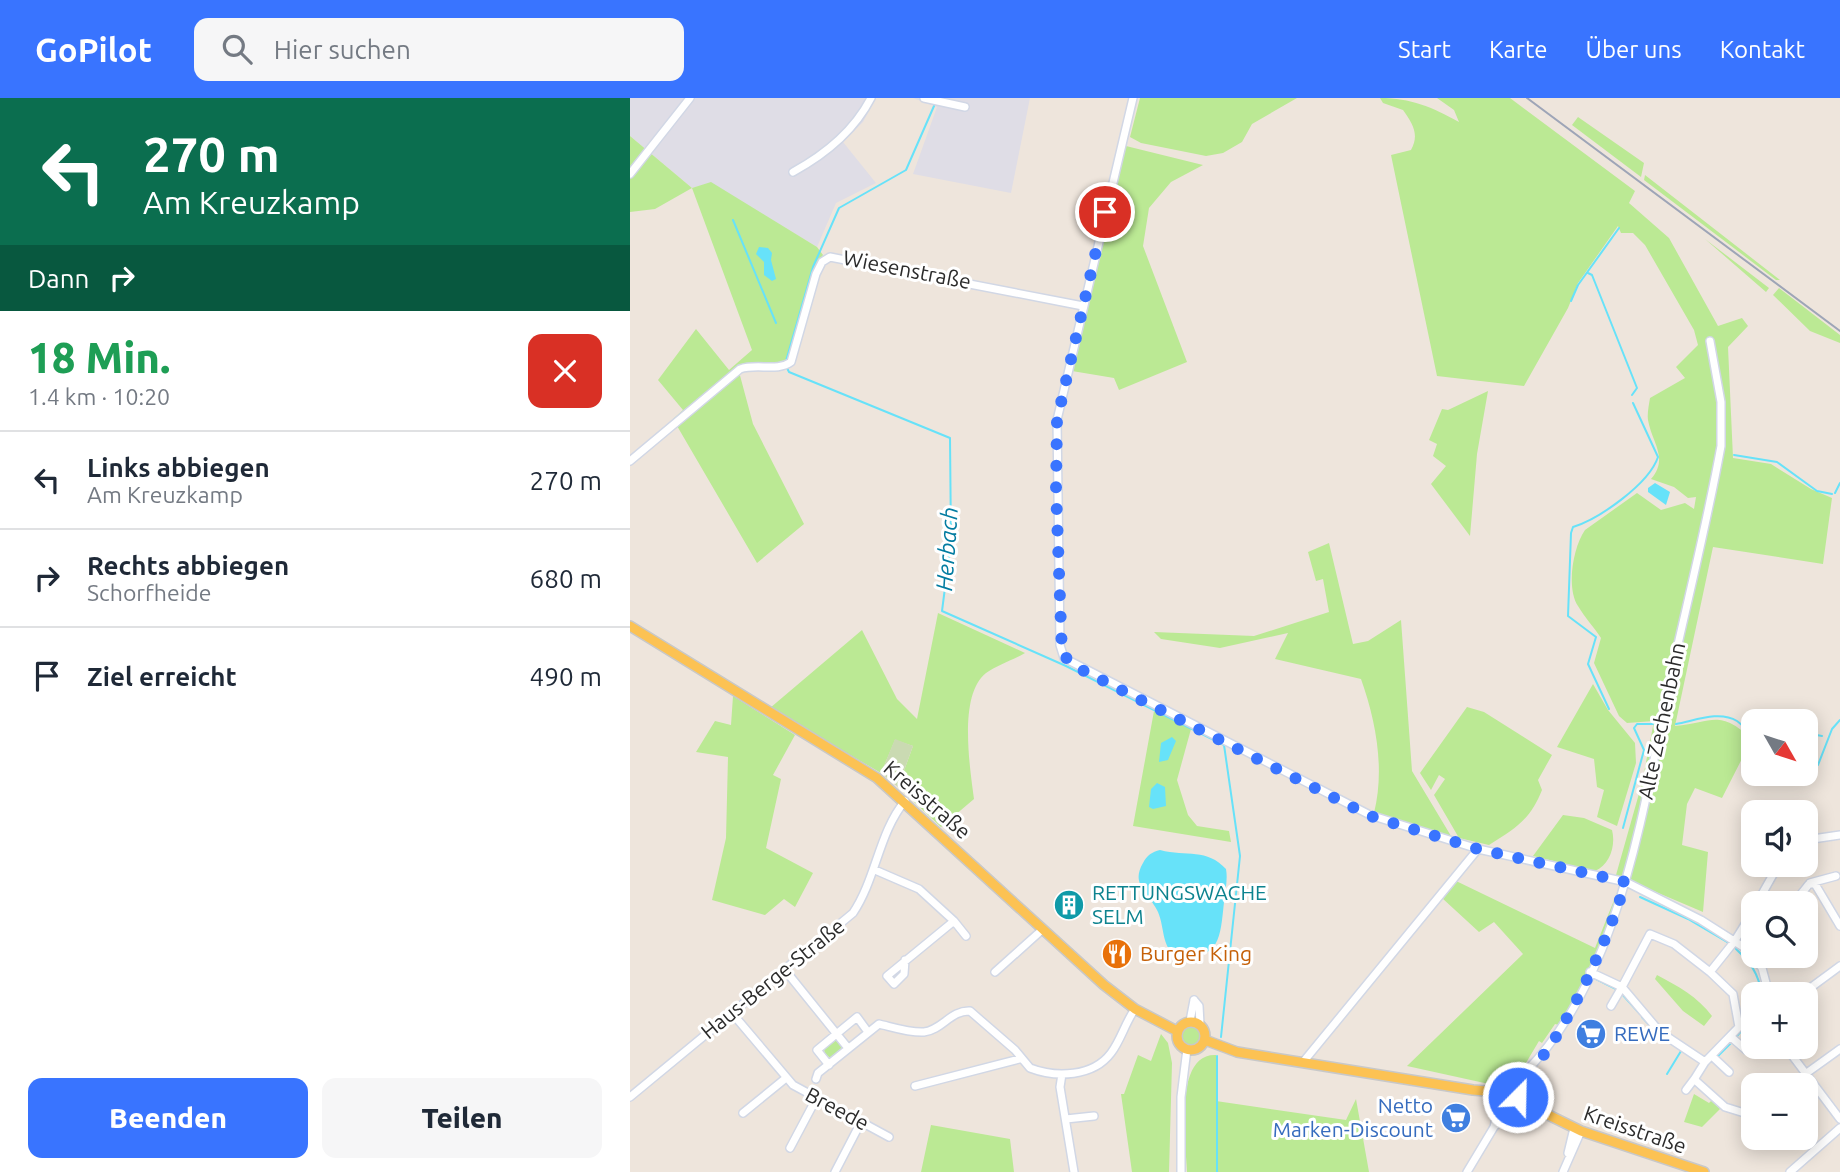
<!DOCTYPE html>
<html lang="de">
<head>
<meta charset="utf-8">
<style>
	:root { --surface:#fff; --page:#f6f6f7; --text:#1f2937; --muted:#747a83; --line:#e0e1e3; --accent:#3974ff }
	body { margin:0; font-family:Ubuntu,sans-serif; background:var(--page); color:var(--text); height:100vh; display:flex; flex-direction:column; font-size:26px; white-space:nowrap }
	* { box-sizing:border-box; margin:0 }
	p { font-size:23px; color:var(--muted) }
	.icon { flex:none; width:38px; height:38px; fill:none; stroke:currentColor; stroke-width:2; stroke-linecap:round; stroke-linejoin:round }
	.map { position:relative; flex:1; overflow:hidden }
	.drawer { display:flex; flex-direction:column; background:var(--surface); width:630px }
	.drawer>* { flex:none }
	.guide { background:#0b6e4f; color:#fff; overflow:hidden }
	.needle { width:46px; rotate:129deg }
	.tools { position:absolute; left:1111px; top:611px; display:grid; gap:14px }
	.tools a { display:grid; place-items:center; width:77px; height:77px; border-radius:14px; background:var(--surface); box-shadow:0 4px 18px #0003; font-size:35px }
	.pin { position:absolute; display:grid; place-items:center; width:60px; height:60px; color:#fff; margin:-30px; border:4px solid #fff; border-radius:50%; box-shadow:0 2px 7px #0007 }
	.me { position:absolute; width:77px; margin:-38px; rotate:23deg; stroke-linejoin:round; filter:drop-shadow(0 0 5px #0008) }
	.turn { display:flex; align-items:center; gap:24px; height:147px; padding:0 28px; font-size:32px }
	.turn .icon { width:91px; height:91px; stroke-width:2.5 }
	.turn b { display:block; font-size:49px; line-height:60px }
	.then { display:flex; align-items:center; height:66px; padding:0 28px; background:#0003; gap:14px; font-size:26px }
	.round { display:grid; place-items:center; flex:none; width:74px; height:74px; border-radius:14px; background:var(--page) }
	.overview { display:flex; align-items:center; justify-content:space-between; height:119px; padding:0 28px }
	h1 { font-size:42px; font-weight:800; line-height:52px; color:#1e9e55 }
	.primary-button { display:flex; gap:14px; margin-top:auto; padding:14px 28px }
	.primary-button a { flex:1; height:80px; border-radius:14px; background:var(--accent); color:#fff; font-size:28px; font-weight:800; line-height:80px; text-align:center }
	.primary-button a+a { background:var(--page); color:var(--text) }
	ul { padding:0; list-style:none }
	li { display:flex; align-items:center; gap:21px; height:98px; padding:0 28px; border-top:2px solid var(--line) }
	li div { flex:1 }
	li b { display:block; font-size:26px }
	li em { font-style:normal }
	header { display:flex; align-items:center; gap:42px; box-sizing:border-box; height:98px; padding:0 35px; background:var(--accent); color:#fff }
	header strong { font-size:33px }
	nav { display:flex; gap:38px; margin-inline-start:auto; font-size:24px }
	.search { width:490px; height:63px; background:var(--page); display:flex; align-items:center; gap:18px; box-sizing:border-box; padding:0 24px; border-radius:14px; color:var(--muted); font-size:26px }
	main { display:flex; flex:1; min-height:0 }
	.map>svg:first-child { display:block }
	.industrial { fill:#dfdde6 }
	.green { fill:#bbe994 }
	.cemetery { fill:#cadab2 }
	.water { fill:#67e2f9 }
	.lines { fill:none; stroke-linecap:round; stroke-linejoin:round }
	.stream { stroke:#67e2f9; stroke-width:2 }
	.minor-casing { stroke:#d1d7e5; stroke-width:10 }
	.major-casing { stroke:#c8c8c8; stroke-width:12 }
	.minor { stroke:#fff; stroke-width:7 }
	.major { stroke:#fcc253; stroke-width:9 }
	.rail { stroke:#9ea5b7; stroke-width:2 }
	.route { stroke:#3974ff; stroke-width:12; stroke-dasharray:0 21.6 }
	.labels { text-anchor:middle; stroke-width:6; stroke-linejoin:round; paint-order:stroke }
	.street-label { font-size:21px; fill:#2b2b2b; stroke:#fff }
	.culture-label { font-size:21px; fill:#0d838f; stroke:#fff; text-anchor:start }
	.food-label { font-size:21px; fill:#c56008; stroke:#fff; text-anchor:start }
	.shop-label { font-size:21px; fill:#366cbe; stroke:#fff; text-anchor:start }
	.water-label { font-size:23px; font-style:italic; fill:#037ca1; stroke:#fff }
</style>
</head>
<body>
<header>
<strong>GoPilot</strong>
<div class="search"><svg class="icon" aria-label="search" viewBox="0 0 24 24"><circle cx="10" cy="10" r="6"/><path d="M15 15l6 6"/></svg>Hier suchen</div>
<nav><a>Start</a><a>Karte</a><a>Über uns</a><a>Kontakt</a></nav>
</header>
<main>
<section class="drawer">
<div class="guide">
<div class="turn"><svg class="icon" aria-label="left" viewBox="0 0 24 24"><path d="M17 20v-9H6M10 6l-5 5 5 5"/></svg><div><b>270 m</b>Am Kreuzkamp</div></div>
<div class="then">Dann<svg class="icon" aria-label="right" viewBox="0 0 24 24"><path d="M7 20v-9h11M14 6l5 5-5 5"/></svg></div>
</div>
<div class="overview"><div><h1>18 Min.</h1><p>1.4 km · 10:20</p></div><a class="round" style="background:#d93025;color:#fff"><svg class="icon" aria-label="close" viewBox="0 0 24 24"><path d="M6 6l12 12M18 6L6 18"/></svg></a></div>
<ul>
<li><svg class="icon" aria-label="left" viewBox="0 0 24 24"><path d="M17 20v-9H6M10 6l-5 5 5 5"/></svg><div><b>Links abbiegen</b><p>Am Kreuzkamp</p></div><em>270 m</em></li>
<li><svg class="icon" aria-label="right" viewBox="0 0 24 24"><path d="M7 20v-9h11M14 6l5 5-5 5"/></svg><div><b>Rechts abbiegen</b><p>Schorfheide</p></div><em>680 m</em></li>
<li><svg class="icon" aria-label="arrive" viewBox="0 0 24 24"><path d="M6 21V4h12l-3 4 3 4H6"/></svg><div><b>Ziel erreicht</b></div><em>490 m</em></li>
</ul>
<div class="primary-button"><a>Beenden</a><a>Teilen</a></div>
</section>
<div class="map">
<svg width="1210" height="1074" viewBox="0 0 1210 1074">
	<rect width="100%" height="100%" fill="#eee5dc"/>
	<path class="industrial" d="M0 0H246L233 24 213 44 246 85 206 105 187 149 81 85 62 90 0 38Z
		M283 0H400L381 95 283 76 307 9Z"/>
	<path class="green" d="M510 0H667L622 26 612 44 593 55 576 58 511 45 500 39Z
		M750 0C781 0 802 9 829 24L824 12 807 0H880L1005 93 999 105 1039 140 1088 228 1112 220 1118 228 1098 249 1103 360 1141 366 1181 391 1202 400 1193 466 1083 449 1045 628C1084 624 1089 611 1122 641L1092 700 1065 690 1057 706 1052 747 1078 754 1073 814 986 777 1012 685 1024 623 997 625 989 618 964 565 971 540C964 529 955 520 948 508 936 490 943 449 955 432L1007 395 1031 412 1055 405 1064 411 1066 399 1058 400 1044 389 1021 381C1039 360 1022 345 1018 322 1017 315 1019 307 1020 300L1055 280 1046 269 1068 247 1064 232 1015 147 1003 135H991L988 128 948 185 938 210 894 288 807 278 761 57 781 52C790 36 782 25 773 12L753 5Z
		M948 19 1014 65 1011 79 942 27Z
		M0 38 62 90 81 84 187 149 193 157 185 169 158 264C142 270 126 263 108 270L123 326 174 426 127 465 43 321 53 312 28 282 66 231 99 272 122 252 62 90 25 111 0 114Z
		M496 48 573 67 541 84 519 110 513 148 557 264 489 292 484 280 442 273Z
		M1015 77 1150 182H1146L1014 82Z
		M1075 141 1139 190 1136 194Z
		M1149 190 1210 237V245L1180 233 1143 197Z
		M858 293 847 356 840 438 801 386 816 368 803 358 807 346 799 342 812 311 818 312Z
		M699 445 723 546 738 543 771 522 782 673 821 738 744 715C755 671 746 623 731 581L645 561 658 535 590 550 531 541 524 534 624 538 699 514 693 481 686 483 678 454Z
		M308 515 395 555C383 562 367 567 356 575 328 597 340 670 344 701L311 729 268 689 283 648 265 642 251 675 140 610 232 532 267 601 287 621Z
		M963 586 978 612 1005 645 1006 665 987 728 967 719 974 692 967 689 964 661 927 649Z
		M103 598 165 637 143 677 151 681 136 750 183 775 165 809 154 801 135 817 82 802 96 740 98 659 66 654 85 623 101 627Z
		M837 609 854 614 922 657 908 682 912 692C900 722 886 730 859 747L829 740 804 697 815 681 809 677 801 692 790 675Z
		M524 613 561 631 547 682 558 717 567 728 599 733 601 744 503 728Z
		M933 717 954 720 982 732C986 747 980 767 965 773L903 758Z
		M824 782 965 850 990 787C994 815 944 900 929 927L925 926 912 945 909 943 890 975 886 973 885 978 859 986 777 968 893 856 864 824 849 834 812 800Z
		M1027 877C1048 888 1068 899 1082 918L1074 928 1053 913 1025 881Z
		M550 938a11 11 0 1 1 22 0a11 11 0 1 1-22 0Z
		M531 936 538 945 542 965 539 1074H502L491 996H494L508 957 521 963Z
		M194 951a9 9 0 1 1 18 0a9 9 0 1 1-18 0Z
		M586 957V1003L716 1022 726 1001 739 1074H557C556 1045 543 955 586 957Z
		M1064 996 1079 1005 1083 1001 1091 1010 1072 1029 1054 1024Z
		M301 1027 380 1041 384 1074H291Z"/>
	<path class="cemetery" d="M265 641 283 648 268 689 251 675Z"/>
	<path class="water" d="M129 149 138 150 142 155 141 162 146 181 142 183 134 177V164L126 156Z
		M1025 385 1040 394 1036 407 1018 394V390Z
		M542 639 546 643 538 662 529 664 531 645Z
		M527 685 535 689 536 708 523 711 519 709 521 691Z
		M530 752C557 759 577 750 596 771 598 782 595 793 594 804 590 842 590 861 546 860 531 846 535 831 528 814 519 795 500 787 513 765 517 757 522 754 530 752Z"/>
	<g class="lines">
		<path class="stream" d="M103 122 146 225
			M958 175 962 177 1007 290 1002 297
			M941 203 948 187 989 130
			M156 263 183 169 209 110 276 72 304 8
			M157 270 159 274 320 340 321 443 312 513 436 568 594 647 610 758 591 939
			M1104 357 1147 364 1187 393 1202 396
			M1205 395 1210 385
			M979 611 958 566 966 539 938 518 941 435 943 429C969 421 1019 386 1028 359L1003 305
			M1046 626C1064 623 1089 612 1107 623 1113 627 1118 634 1123 639
			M1176 635 1192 638
			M1188 667 1202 631 1210 622
			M993 730 1014 652 1004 630 1007 626H1023
			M1010 799 1058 821 1097 844
			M1106 851C1121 865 1128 875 1132 896
			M966 881 986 891
			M992 896 1010 916
			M1012 919 1024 932
			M1106 939 1113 931
			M1034 941 1048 950
			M587 958V1074
			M1087 959 1103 943
			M1037 976 1051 953"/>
		<g class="minor-casing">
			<path id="minor" d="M294 0 335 9
				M503 0 427 322 430 547 434 560 740 717 848 751 996 784 1071 822 1115 850 1132 870 1139 896
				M163 74C196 56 224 33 241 0
				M0 76 60 0
				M0 363 110 271C127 265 147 274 161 264L186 176 192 164 200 159 453 208
				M1176 742 1210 737
				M245 772 289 791 324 823 257 878 264 886 274 876 275 862
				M1180 785 1206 778
				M1127 805 1149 766
				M1164 805 1179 786H1185L1210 828
				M324 823 336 838
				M155 872 218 950
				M365 874 413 831
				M960 874 992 889 981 908
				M1080 874 1103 896 1109 929 1075 964 1030 934 992 889 1020 836 1044 846 1080 874 1104 844 1124 812
				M1172 896 1210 868
				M564 902 569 908 570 926
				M102 915 163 987 259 1039
				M560 923 564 902
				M1101 939 1116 952
				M1155 948 1210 1021
				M1083 959 1099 974
				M674 963 848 751
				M1075 964 1065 980 1066 983 1095 1009 1124 1018
				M199 967 187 952 227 919 238 934
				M432 976 430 989 444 1074
				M186 981 188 975 249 926C262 929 280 935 294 934 312 932 321 912 340 913L385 952 400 970C426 980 463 979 481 955 491 942 495 925 505 911
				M1160 987 1210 951
				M285 988 389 961
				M879 989C989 897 1013 710 1041 577 1058 501 1077 425 1091 348V304L1080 243
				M1056 992 1065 980
				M0 999 223 815C246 781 249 734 275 703
				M869 1009 864 1029 878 1012
				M113 1015 156 980
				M436 1021 464 1018
				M160 1050 186 1001
				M938 1055 944 1030
				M205 1074 231 1024
				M551 1074V999L557 951
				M837 1074 864 1029
				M933 1074 951 1033
				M1160 1074 1210 1030"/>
		</g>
		<g class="major-casing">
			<path id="major" d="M0 528 247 680 474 887 505 911 547 933
				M547 938a14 14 0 1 1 28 0a14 14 0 1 1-28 0Z
				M575 942 607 954 843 992 868 994 879 989 888 997 885 1009 878 1012 869 1009 866 1002 868 994
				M888 1002 951 1033 1074 1074"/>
		</g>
		<use href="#minor" class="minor"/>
		<use href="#major" class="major"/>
		<path class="rail" d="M897 0 1210 233"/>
	</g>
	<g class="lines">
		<path class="route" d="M475 114 427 322 426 391 432 556 446 569 740 718 848 751 996 784C978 839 954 893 924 942 912 963 897 971 887 994L888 999"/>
	</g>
	<defs>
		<g id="building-disc" transform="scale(1.575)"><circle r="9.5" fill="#0f9aa8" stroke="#fff"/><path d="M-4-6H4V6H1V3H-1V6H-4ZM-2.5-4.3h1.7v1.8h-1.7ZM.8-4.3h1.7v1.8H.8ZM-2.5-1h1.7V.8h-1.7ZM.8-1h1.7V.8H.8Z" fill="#fff"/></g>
		<g id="restaurant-disc" transform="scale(1.575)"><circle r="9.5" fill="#e8710a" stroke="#fff"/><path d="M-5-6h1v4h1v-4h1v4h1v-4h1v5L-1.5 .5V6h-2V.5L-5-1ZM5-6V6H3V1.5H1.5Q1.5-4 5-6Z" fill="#fff"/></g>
		<g id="supermarket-disc" transform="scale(1.575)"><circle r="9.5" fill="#3f7fe0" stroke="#fff"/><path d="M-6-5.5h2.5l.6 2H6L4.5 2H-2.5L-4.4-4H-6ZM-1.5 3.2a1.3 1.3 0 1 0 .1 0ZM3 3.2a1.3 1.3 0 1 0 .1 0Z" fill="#fff"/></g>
	</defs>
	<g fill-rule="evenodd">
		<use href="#building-disc" x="439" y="807"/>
		<use href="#restaurant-disc" x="487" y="856"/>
		<use href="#supermarket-disc" x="961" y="936"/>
		<use href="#supermarket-disc" x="826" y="1020"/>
	</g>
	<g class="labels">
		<g class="street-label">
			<text transform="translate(277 172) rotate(11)" y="7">Wiesenstraße</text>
			<text transform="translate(1032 623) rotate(-78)" y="7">Alte Zechenbahn</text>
			<text transform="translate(297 702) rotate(41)" y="7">Kreisstraße</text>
			<text transform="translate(143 881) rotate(-39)" y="7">Haus-Berge-Straße</text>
			<text transform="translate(207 1011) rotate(28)" y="7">Breede</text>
			<text transform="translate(1005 1032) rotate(19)" y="7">Kreisstraße</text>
		</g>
		<g class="culture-label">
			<text x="462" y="802">RETTUNGSWACHE<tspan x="462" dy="24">SELM</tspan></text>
		</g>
		<g class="food-label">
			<text x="510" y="863">Burger King</text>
		</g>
		<g class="shop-label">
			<text x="984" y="943">REWE</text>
			<text x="803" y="1015" text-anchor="end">Netto<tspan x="803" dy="24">Marken-Discount</tspan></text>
		</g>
		<g class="water-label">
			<text transform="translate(317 451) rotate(-86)" y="8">Herbach</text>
		</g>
	</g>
</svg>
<div class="tools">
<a><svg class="needle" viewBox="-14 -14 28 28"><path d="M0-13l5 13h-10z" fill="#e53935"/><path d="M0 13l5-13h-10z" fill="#747a83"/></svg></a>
<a><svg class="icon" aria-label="sound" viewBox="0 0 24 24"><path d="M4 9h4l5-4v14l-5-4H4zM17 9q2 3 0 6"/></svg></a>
<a><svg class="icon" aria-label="search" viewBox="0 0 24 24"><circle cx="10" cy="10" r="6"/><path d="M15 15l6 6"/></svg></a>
<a>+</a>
<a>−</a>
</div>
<div class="pin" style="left:475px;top:114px;background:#d93025"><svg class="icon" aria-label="arrive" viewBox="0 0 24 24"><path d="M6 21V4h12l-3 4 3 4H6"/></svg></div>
<svg class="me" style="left:888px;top:999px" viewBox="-20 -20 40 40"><circle r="17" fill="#3974ff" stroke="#fff" stroke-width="3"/><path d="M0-11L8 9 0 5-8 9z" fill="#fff"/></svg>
</div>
</main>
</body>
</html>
